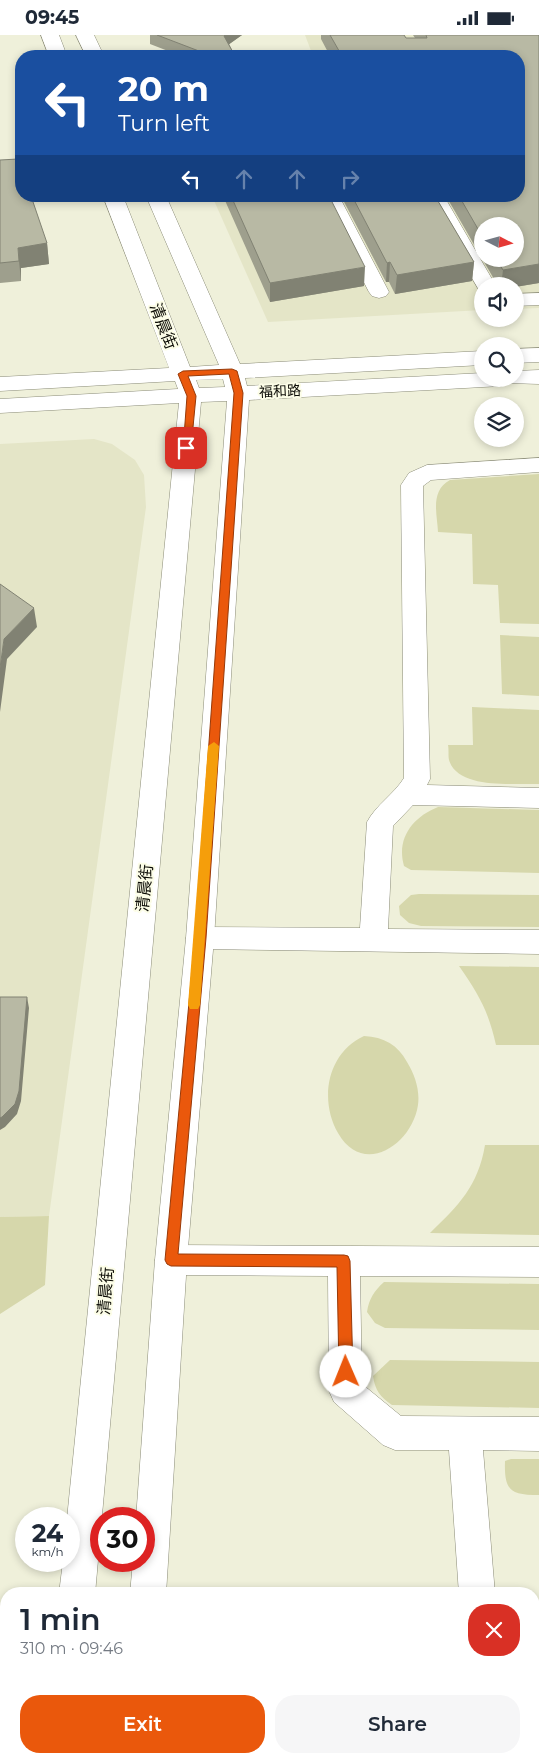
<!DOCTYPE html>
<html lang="en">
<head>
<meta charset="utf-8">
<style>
	:root { --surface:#fff; --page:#f6f6f7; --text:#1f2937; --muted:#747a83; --accent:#ea580c }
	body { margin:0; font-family:Montserrat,"Noto Sans SC",sans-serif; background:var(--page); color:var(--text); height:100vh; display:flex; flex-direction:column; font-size:19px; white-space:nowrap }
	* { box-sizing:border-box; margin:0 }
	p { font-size:16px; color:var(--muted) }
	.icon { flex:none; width:28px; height:28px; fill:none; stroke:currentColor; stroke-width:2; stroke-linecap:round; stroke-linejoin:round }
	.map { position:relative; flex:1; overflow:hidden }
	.side { position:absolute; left:0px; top:1552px; width:540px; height:176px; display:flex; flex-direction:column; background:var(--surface); border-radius:20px 20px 0 0; box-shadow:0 2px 8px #0003 }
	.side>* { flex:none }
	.top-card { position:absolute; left:15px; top:15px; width:510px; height:152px; border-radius:20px; box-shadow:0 2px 8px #0003; background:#1a4fa0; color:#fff; overflow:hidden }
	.needle { width:32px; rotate:96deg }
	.buttons { position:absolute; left:474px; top:182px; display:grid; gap:10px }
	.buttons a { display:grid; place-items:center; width:50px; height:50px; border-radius:50%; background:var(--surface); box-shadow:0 2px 8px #0003; font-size:25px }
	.speed { position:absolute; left:15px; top:1472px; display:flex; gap:10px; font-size:25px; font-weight:700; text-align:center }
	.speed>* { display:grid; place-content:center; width:65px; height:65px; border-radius:50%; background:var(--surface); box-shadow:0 2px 8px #0003; line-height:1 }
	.speed small { font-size:12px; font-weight:400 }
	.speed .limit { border:8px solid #d22; background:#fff; color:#111 }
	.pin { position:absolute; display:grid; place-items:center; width:42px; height:42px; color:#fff; margin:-21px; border-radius:10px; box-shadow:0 2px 8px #0006 }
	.me { position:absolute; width:55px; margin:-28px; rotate:359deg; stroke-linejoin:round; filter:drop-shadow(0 0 4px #0008) }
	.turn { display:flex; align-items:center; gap:18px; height:105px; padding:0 20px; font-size:22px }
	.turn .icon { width:65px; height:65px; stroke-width:2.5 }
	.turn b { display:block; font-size:35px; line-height:42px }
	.lanes { display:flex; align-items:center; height:48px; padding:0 20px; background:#0003; justify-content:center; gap:25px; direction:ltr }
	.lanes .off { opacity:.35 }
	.round { display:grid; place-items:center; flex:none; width:52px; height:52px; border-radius:20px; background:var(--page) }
	.head { display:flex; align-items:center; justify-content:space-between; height:85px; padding:0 20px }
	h1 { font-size:30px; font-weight:600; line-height:38px }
	.button { display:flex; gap:10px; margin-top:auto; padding:10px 20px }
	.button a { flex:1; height:58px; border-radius:20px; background:var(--accent); color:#fff; font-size:20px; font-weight:600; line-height:58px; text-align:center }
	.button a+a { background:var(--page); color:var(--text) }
	.status { display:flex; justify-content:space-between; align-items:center; height:35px; padding:0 25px; background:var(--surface); direction:ltr }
	.status svg { height:14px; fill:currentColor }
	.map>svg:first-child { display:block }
	.built { fill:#e4e5c7; fill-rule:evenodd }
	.green { fill:#d6d7ab }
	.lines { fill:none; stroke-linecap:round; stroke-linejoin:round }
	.street-casing { stroke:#8b8c78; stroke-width:1 }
	.secondary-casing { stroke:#8b8c78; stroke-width:1 }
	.street { fill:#fff; fill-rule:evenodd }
	.secondary { fill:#fff; fill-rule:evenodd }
	.wall { fill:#9e9f8d; fill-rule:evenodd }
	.shaded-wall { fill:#818273 }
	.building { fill:#b8b9a4; stroke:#818273 }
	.route { fill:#ea580c; stroke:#983908 }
	.slow { fill:#f59e0b }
	.labels { text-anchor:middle; stroke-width:4; stroke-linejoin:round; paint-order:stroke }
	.far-street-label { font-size:14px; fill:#0c0c06; stroke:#fcfde7 }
	.street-label { font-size:16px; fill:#0c0c06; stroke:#fcfde7 }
</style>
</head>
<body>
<div class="status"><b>09:45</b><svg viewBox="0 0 49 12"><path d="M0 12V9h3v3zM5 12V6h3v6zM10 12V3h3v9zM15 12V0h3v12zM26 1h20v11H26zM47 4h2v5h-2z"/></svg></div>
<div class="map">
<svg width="539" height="1728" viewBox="0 0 539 1728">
	<rect width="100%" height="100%" fill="#eff0da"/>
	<path class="built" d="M305 0H539V273L515 274V251H482V275L268 287 212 161H519V21H313ZM482 191H515V224H482Z
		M94 404 112 409 135 425 144 440 146 472 49 1181 0 1182V409Z"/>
	<path class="green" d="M539 439V589L500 588 498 550 473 549 472 499 438 497C437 478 430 456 450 445Z
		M500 600 539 602V661L502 659Z
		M472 672 539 675V749C514 748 458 755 449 725 448 721 449 714 448 710H473Z
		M438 772 539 775V838L411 835 404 831C396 803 413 782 438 772Z
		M419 859 539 860V892L421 891 409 888 400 880 399 871 411 860Z
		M459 931 539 932V1010H496C488 975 479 960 459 931Z
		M364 1001C384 1002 398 1010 407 1027 415 1040 420 1055 418 1070 412 1110 363 1142 338 1098 319 1065 327 1018 364 1001Z
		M485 1110H539V1200L430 1198C459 1170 478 1151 485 1110Z
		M49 1181 45 1250 0 1279V1182Z
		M384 1247 539 1249V1295L385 1293 375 1288 367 1277C369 1264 374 1256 384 1247Z
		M390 1325 539 1327V1373L392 1370C380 1362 375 1355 373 1341Z
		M511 1424H539V1460C510 1460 504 1455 505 1426Z"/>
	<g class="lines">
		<g class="street-casing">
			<path id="street" d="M319 161H339L389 257 386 261 379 263 372 261 369 257Z
				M424 161H444L496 251H482V256L479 255Z
				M539 258V270L515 271V259Z
				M539 423V437L431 445 423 451 430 744 427 750 539 753V773L413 770 393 791 388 894 539 895V919L200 914 190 911 186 903 190 895 200 892 360 893 367 787C376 770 394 759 404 743L401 450 409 438 427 430Z
				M171 1210 539 1212V1242L360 1241 362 1349 401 1381 539 1382V1416L483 1415 495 1559H459L449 1415H395L383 1410 334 1367 329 1356 328 1241 171 1240 160 1235 155 1225 160 1215Z
				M470 1722H508V1728H470Z"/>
		</g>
		<g class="secondary-casing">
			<path id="secondary" d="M41 0H59L67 21H49Z
				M76 0H94L104 21H86Z
				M103 161H123L190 332 219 330 146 161H166L240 329 482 316V330L245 343 247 351 482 338V344H515V336L539 335V349L509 348 501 351 249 365 214 903 187 1225 166 1559H130L133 1526H144V1484H136L155 1225 186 903 227 366 201 367 95 1559H59L63 1526H69V1484H67L179 368 0 378V364L178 354 175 346 0 356V342L169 333ZM223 344 225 352 199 353 196 345Z
				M539 313V327L515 328V314Z
				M42 1722H80V1728H42Z
				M118 1722H156V1728H118Z"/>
		</g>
		<use href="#street" class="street"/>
		<use href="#secondary" class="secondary"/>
	</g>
	<path class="wall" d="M150 0H242L229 9 235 21H181L150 9Z
		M321 0H404L406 3H415L413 0H539V248L515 252V251H498L446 161H519V21H330L321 4ZM482 191 515 224H482Z
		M0 125 47 208 49 229 21 233V246L0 248Z
		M223 161H329L364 251 270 267Z
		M341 161H435L474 227 472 246 395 259 389 247H386Z"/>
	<path class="shaded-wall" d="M225 0H242L224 13V1Z
		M47 208 49 229 21 233V246L19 226 18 213Z
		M390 227 389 247H386L387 228Z
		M474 227 472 246 395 259 397 240Z
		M539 229V248L515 252V251H501L503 235Z
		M365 232 364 251 270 267V248Z
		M34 573 37 592 7 624 0 677V633L4 604Z
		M27 962 29 973 21 1066 17 1079 5 1092 0 1095V1083Z"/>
	<path class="building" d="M157 0H225L224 1 235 21H212Z
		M330 0H404L406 3H427L426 0H539V229L503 235 496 224H515V191H482V201L459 161H519V21H342Z
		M18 124 21 134V161H31L47 208 18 213 19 226 0 228V125Z
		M231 161H329L365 232 270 248Z
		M352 161H435L474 227 397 240 390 227 387 228Z
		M0 549 34 573 4 604 0 633Z
		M0 962H27L19 1056 15 1069 2 1082 0 1083Z"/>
	<path class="route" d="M232 334 237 336 243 358 206 903 178 1219 344 1220 348 1221 350 1226 353 1337 351 1342 346 1344 341 1342 339 1337 337 1232 171 1231 167 1229 165 1225 195 903 234 358 229 339 188 341 196 361 191 413 186 416 183 415 187 361 178 339 183 336Z"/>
	<path class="slow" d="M214 707 219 711 200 970 198 974H190L188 970 208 711Z"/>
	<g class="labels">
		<g class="far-street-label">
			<text transform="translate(280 356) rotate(-3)" y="5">福和路</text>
		</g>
		<g class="street-label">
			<text transform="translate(164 291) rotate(69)" y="6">清晨街</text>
			<text transform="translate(144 853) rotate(-84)" y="6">清晨街</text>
			<text transform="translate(105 1256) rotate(-85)" y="6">清晨街</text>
		</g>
	</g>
</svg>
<div class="buttons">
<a><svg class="needle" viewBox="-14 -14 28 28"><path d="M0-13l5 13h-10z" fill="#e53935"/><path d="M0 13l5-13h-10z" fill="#747a83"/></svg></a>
<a><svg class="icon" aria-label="sound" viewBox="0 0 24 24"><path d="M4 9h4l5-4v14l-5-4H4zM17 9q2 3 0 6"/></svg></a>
<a><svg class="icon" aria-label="search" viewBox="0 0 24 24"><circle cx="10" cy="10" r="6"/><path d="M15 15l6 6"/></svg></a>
<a><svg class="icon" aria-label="layers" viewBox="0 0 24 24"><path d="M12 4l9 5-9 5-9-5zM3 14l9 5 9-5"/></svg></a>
</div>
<div class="speed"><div>24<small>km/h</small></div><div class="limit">30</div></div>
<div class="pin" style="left:186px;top:413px;background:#d93025"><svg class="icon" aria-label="arrive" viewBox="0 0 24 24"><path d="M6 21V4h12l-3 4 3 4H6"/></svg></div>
<svg class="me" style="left:346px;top:1337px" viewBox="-20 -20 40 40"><circle r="19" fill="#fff"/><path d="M0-13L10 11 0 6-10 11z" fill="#ea580c"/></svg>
<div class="top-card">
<div class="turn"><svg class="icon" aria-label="left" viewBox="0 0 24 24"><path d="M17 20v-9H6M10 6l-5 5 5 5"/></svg><div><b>20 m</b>Turn left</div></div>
<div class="lanes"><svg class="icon" aria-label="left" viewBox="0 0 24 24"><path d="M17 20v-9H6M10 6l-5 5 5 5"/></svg><svg class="icon off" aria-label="ahead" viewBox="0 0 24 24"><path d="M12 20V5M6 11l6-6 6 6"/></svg><svg class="icon off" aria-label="ahead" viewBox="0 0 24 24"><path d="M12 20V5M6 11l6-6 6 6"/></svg><svg class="icon off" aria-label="right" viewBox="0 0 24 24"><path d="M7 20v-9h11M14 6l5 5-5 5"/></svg></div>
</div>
<section class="side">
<div class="head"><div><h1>1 min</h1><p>310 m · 09:46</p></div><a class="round" style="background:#d93025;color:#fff"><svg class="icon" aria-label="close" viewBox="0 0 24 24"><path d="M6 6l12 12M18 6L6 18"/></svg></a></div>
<div class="button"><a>Exit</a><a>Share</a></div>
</section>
</div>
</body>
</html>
